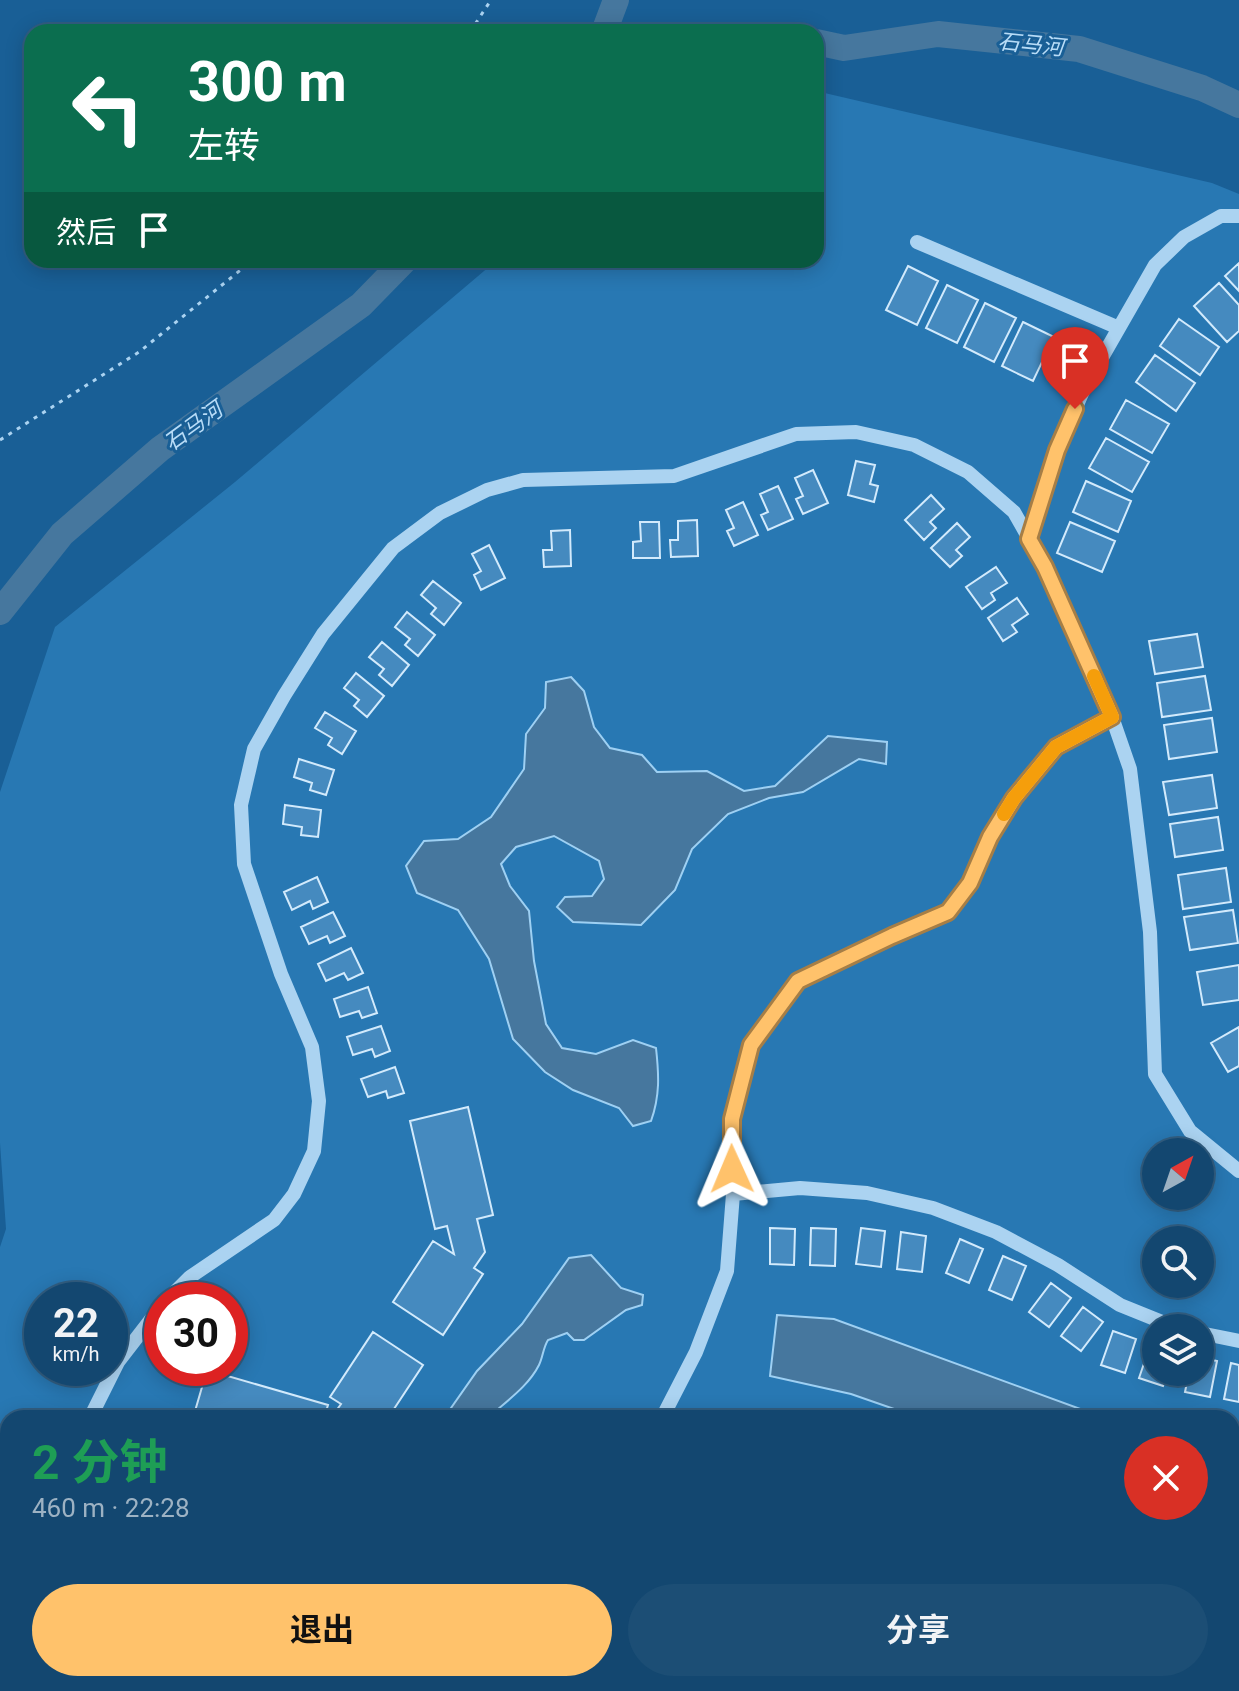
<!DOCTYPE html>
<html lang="zh">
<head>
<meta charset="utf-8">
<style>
	:root { --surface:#134770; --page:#1c4e75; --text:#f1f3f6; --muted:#9db2c3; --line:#325f83; --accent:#ffc26b }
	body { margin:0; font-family:Roboto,"Noto Sans SC",sans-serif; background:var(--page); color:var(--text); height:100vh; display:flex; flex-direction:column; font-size:30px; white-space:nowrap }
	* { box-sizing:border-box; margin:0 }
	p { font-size:26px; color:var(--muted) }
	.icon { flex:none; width:44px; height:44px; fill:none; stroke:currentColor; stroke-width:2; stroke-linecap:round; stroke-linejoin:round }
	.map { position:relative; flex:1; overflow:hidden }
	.sheet { position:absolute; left:0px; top:1410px; width:1240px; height:282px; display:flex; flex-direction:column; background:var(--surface); border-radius:24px 24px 0 0; box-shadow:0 4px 20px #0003,0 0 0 2px var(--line) }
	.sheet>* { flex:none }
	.top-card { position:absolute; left:24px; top:24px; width:800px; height:244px; border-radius:24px; box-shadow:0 4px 20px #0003,0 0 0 2px var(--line); background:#0b6e4f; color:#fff; overflow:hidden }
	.needle { width:52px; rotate:40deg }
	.tools { position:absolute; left:1142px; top:1138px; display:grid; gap:16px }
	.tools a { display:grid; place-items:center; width:72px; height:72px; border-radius:50%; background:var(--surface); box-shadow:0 4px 20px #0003,0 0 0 2px var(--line); font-size:40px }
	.speed { position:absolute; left:24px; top:1282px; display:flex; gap:16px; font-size:40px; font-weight:700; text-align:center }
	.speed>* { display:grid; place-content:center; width:104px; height:104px; border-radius:50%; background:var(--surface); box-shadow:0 4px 20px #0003,0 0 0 2px var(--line); line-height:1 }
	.speed small { font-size:20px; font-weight:400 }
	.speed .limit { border:12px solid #d22; background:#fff; color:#111 }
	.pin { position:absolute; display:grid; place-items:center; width:68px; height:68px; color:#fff; margin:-82px -34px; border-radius:50% 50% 50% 0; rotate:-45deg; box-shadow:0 0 8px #0007 }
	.pin .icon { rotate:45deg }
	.me { position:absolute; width:88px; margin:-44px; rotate:359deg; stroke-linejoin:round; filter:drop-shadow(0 0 6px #0008) }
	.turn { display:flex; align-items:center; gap:28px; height:168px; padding:0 32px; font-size:36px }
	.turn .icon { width:104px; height:104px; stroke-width:2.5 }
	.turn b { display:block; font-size:56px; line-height:68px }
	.then { display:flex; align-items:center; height:76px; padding:0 32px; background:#0003; gap:16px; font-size:30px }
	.round { display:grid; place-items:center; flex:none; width:84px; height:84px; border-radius:42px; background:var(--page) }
	.summary { display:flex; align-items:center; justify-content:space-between; height:136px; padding:0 32px }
	h1 { font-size:48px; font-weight:700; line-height:60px; color:#1e9e55 }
	.primary-button { display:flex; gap:16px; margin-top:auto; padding:16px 32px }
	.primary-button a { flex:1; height:92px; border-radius:48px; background:var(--accent); color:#111; font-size:32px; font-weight:700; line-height:92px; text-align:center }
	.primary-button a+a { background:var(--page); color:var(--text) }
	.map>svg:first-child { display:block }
	.green { fill:#2878b3; fill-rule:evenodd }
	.water { fill:#46779e; stroke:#9ed0f3; stroke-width:2 }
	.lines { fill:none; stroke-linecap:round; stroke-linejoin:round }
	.river { stroke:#46779e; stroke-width:26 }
	.building { fill:#458abf; stroke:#d2eafc; stroke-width:2 }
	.path { stroke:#abd3f1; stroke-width:3; stroke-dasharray:4 6; stroke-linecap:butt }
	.minor { stroke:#abd3f1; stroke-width:14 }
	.route-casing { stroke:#a67e46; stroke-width:20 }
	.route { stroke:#ffc26b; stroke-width:14 }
	.slow { stroke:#f59e0b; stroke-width:14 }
	.labels { text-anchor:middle; stroke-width:6; stroke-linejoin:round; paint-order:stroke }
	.water-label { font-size:22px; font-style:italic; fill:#b8dcf7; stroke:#195f96 }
</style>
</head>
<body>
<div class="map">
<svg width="1239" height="1691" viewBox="0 0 1239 1691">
	<rect width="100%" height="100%" fill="#195f96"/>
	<path class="green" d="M816 91 1212 183 1239 194V1691H0V1247L6 1229 0 1143V792L55 627 235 482 497 260H816ZM1156 1152H1200V1196H1156ZM1156 1240H1200V1284H1156ZM42 1300H110V1368H42ZM162 1300H230V1368H162ZM1156 1328H1200V1372H1156ZM8 1418H1232V1684H8Z"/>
	<path class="water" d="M571 677 584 691 594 727 610 748 642 755 657 772 707 771 744 791 775 786 828 736 887 742 886 764 859 759 803 792 769 798 728 814 692 849 675 890 641 925 573 922 557 907 565 897 592 896 604 879 599 861 554 836 516 847 501 864 510 886 529 911 534 961 546 1024 562 1048 596 1054 633 1040 656 1048C659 1075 660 1096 651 1121L633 1126 619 1108 573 1090 545 1072 513 1039 489 959 458 910 417 893 406 866 424 841 458 839 491 817 524 769 526 734 545 708 546 682Z
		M591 1255 621 1288 643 1295 642 1305 626 1310 584 1340H574L567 1333 548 1340C543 1348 543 1357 539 1365 528 1387 505 1402 488 1418H444L477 1371 522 1324 569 1258Z
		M777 1315 834 1319 1105 1418H920L851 1394 770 1376Z
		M1232 1472 1239 1474V1590L1232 1583Z"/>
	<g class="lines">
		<path class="river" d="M604 32 616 0
			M816 42 844 48 938 34 1079 49 1202 88 1239 105
			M0 612 62 534 160 449 361 305 405 260"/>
	</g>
	<path class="building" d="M1239 263V291L1225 276Z
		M908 266 938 281 917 325 886 310Z
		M1219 283 1239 305V331L1227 342 1194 306Z
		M947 285 978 300 957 343 926 328Z
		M985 303 1016 318 994 362 964 347Z
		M1179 319 1219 347 1200 375 1160 346Z
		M1023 322 1054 337 1033 381 1002 366Z
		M1155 355 1195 383 1176 411 1136 382Z
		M1126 400 1169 424 1152 453 1110 429Z
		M1106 438 1149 462 1132 492 1089 468Z
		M856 461 875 465 870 484 878 486 874 502 848 495Z
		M813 470 828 503 803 514 796 499 803 496 795 478Z
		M1086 481 1131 501 1118 532 1073 512Z
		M778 486 793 519 768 530 761 515 768 512 760 494Z
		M931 495 944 509 930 522 936 528 924 540 905 520Z
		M743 502 758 535 734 546 727 531 734 528 726 510Z
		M697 520 698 556 671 557 670 540H678V521Z
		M640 522H659L660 558H633V542L641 541Z
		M1070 522 1115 541 1102 572 1057 553Z
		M957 523 970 537 956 550 962 556 950 567 931 548Z
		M570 530 571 566 544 567 543 550H552L551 531Z
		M489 545 505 578 481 590 474 575 481 571 472 554Z
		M996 567 1007 583 991 593 995 600 982 609 966 587Z
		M433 581 461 603 444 625 431 614 436 608 421 595Z
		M1017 598 1028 614 1012 625 1017 632 1003 641 988 618Z
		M407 612 435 635 418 656 405 645 410 639 395 627Z
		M1197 634 1203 667 1155 674 1149 641Z
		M382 642 409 665 392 686 379 675 384 669 369 657Z
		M356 673 384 696 367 717 354 706 359 700 344 688Z
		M1205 676 1211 710 1162 717 1157 683Z
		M325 712 356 731 342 754 328 745 332 738 315 728Z
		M1212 718 1217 752 1169 759 1164 725Z
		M299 759 334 770 326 795 310 790 312 783 294 777Z
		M1212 775 1217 808 1169 815 1163 782Z
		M285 805 321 810 318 837 301 835 302 827 283 824Z
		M1218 817 1223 850 1175 857 1170 824Z
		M1226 868 1231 902 1183 909 1178 875Z
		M317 877 328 902 313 909 310 901 292 910 284 892Z
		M1233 910 1238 943 1190 950 1184 917Z
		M333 912 345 936 330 943 327 936 309 944 301 927Z
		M351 948 363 973 348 980 344 973 326 981 318 964Z
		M1239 965V1000L1203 1005 1197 972Z
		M368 987 377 1013 362 1018 359 1011 340 1017 334 999Z
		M381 1026 390 1051 375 1057 372 1049 353 1055 347 1037Z
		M1239 1027V1066L1228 1072 1211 1043Z
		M395 1067 404 1093 388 1098 386 1091 368 1097 361 1079Z
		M468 1107 493 1215 477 1219 485 1252 474 1268 483 1274 443 1335 393 1302 433 1241 454 1254 447 1226 435 1229 410 1121Z
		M770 1228 795 1229 794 1265 770 1264Z
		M811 1228 836 1229 835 1266 810 1265Z
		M861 1228 885 1231 881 1267 856 1264Z
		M901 1232 926 1236 922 1272 897 1269Z
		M960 1239 983 1249 969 1283 946 1273Z
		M1003 1256 1026 1266 1012 1300 989 1290Z
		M1051 1283 1071 1298 1049 1327 1029 1312Z
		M1083 1307 1103 1322 1081 1351 1061 1336Z
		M1113 1331 1136 1339 1125 1373 1101 1365Z
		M373 1332 423 1365 388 1418H331L341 1404 330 1397Z
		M1151 1343 1156 1345V1372H1168L1163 1386 1139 1378Z
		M1200 1357 1217 1361 1210 1397 1185 1392 1189 1372H1200Z
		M1231 1363 1239 1365V1402L1224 1399Z
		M207 1370 328 1405 324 1418H193Z"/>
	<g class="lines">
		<path class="path" d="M470 32 491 0
			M0 440 139 352 253 260"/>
		<path class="minor" d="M917 242 1119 328
			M1029 539 1057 450 1084 389 1155 265 1184 237 1221 216H1239
			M733 1194 800 1188 867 1193 933 1208 996 1232 1058 1265 1120 1305 1177 1328
			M167 1300 190 1277 274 1220 294 1194 314 1151 319 1101 312 1047 281 974 244 864 241 805 254 749 284 696 323 634 393 548 440 513 487 490 523 480 674 476 796 434 856 432 914 445 968 472 1014 512 1045 567 1112 717 1130 769 1150 932 1155 1074 1190 1131 1239 1171
			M1200 1333 1239 1341
			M90 1418 118 1362 162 1305
			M662 1418 696 1352 727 1271 733 1194 732 1119 751 1045 798 981 892 936 948 912 970 883 990 837 1014 798 1056 747 1112 717
			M0 1583 8 1571"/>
	</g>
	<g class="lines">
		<g class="route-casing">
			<path id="route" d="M732 1169V1119L751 1045 798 981 892 936 948 912 970 883 990 837 1014 798 1056 747 1112 717 1045 567 1029 539 1057 450 1075 409"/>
		</g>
		<use href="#route" class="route"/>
		<path class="slow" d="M1004 814 1014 798 1056 747 1112 717 1094 676"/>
	</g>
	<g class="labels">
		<g class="water-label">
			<text transform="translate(1031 44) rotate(6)" y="8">石马河</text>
			<text transform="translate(193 426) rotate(-36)" y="8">石马河</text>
		</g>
	</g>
</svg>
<div class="tools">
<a><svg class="needle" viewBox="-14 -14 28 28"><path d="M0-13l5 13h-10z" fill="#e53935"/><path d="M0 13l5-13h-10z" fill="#9db2c3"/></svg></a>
<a><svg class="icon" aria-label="search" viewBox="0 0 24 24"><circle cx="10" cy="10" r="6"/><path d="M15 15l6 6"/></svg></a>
<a><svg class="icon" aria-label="layers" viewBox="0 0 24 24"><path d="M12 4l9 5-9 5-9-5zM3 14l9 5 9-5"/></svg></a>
</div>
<div class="speed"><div>22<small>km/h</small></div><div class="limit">30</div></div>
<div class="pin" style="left:1075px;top:409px;background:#d93025"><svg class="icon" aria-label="arrive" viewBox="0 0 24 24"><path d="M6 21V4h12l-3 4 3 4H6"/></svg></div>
<svg class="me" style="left:732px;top:1169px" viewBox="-20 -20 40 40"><path d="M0-17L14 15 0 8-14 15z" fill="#ffc26b" stroke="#fff" stroke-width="4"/></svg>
<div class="top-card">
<div class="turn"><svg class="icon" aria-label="left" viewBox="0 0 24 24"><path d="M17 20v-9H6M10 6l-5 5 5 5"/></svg><div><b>300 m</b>左转</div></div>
<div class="then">然后<svg class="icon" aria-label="arrive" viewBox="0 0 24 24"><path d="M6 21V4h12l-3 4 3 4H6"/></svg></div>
</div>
<section class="sheet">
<div class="summary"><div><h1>2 分钟</h1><p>460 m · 22:28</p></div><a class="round" style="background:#d93025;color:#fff"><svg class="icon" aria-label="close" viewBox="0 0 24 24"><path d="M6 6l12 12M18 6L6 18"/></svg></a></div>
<div class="primary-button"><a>退出</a><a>分享</a></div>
</section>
</div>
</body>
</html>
